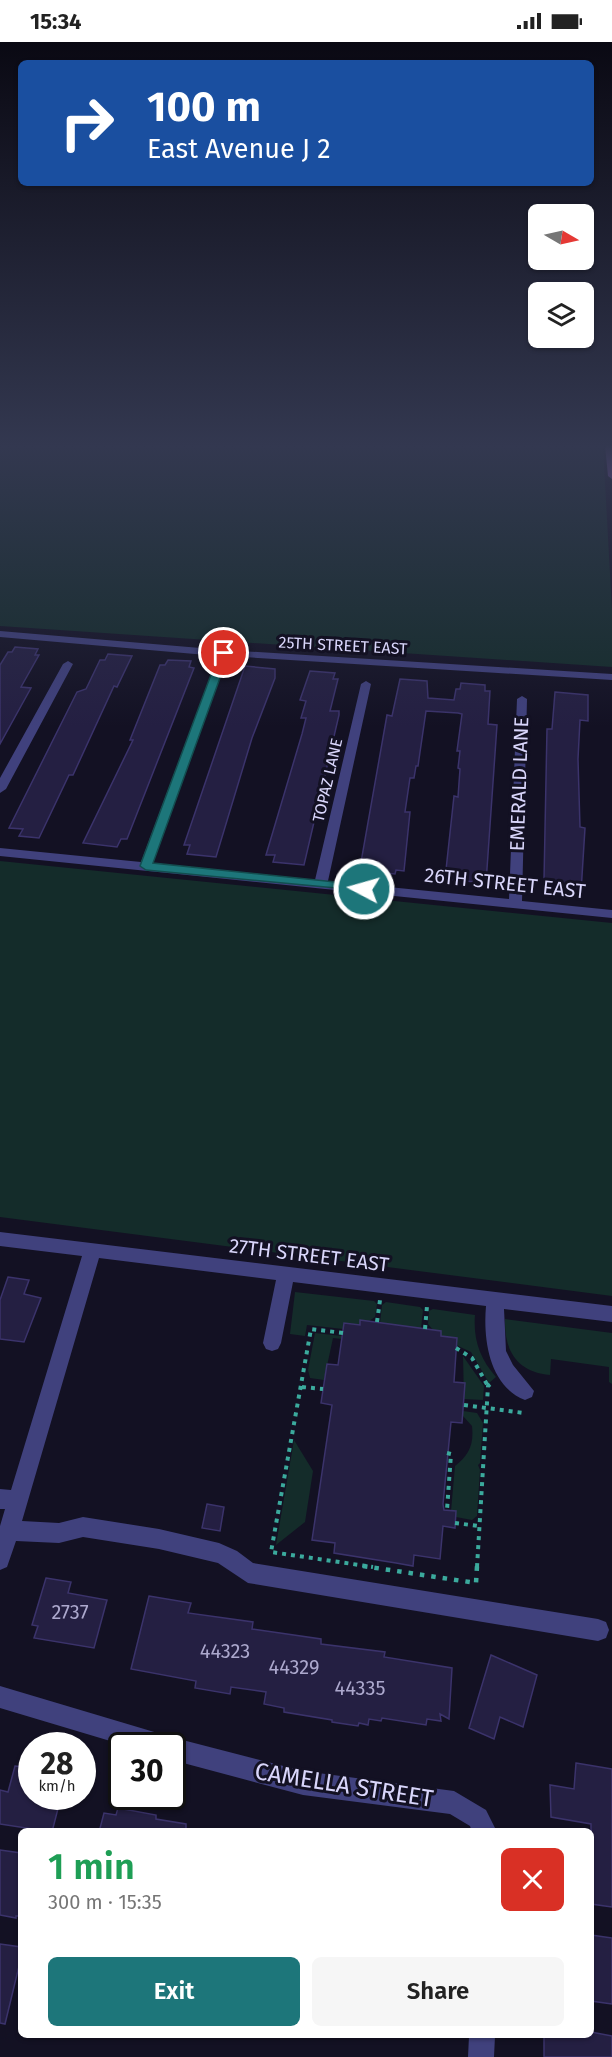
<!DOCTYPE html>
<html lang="en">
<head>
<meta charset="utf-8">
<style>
	:root { --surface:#fff; --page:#f6f6f6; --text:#222; --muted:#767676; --accent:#1d767a }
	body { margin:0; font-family:"Fira Sans",sans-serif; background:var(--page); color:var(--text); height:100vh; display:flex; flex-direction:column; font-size:22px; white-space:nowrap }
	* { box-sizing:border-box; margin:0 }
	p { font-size:20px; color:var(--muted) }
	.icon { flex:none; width:33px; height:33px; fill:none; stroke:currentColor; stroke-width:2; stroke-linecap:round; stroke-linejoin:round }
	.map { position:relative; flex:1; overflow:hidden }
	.drawer { position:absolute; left:18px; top:1786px; width:576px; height:210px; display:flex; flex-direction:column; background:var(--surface); border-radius:9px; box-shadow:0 2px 4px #0004 }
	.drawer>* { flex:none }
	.hud { position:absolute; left:18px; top:18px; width:576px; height:126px; border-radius:9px; box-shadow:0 2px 4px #0004; background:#1a4fa0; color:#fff; overflow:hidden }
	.needle { width:39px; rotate:99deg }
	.controls { position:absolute; left:528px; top:162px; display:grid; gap:12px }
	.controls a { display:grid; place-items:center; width:66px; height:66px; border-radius:9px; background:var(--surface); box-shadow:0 2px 4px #0004; font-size:30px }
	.speed { position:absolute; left:18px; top:1690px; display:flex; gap:12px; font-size:30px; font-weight:700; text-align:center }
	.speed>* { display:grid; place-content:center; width:78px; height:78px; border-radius:50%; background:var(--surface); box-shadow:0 2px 4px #0004; line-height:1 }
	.speed small { font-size:15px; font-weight:400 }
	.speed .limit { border:3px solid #111; border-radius:9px; background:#fff; color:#111 }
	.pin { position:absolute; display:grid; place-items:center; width:51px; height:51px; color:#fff; margin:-26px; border:3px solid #fff; border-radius:50%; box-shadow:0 2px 6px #0007 }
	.me { position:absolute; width:66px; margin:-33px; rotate:276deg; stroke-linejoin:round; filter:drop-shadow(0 0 4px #0008) }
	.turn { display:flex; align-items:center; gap:21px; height:126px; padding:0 30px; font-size:27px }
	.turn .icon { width:78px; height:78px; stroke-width:2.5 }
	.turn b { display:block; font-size:42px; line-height:51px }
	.round { display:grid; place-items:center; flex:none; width:63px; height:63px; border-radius:9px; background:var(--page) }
	.headline { display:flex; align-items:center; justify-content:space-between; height:102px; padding:0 30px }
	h1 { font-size:36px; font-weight:600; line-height:45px; color:#1e9e55 }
	.primary-button { display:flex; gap:12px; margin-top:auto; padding:12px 30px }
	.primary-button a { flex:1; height:69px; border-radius:9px; background:var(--accent); color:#fff; font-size:24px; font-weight:600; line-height:69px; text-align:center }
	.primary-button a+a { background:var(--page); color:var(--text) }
	.status { display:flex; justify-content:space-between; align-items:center; height:42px; padding:0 30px; background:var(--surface); direction:ltr }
	.status svg { height:16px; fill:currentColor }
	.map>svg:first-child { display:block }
	.green { fill:#142c2a }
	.building { fill:#241f42; stroke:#3b336b; stroke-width:1.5 }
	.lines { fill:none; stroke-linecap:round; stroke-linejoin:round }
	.path-far1 { stroke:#3baa9d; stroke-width:4; stroke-dasharray:4 5; stroke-linecap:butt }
	.path { stroke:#3baa9d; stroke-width:4.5; stroke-dasharray:4.5 7; stroke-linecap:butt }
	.minor { fill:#40417d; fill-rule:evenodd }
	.major { fill:#b669f0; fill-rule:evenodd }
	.route { fill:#1d767a; stroke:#134d4f; stroke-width:1.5 }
	.labels { text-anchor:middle; stroke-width:6; stroke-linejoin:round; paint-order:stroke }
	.far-street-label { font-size:16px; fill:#d9d6fb; stroke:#131123 }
	.street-label { font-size:20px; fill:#d9d6fb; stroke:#131123 }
	.near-number-label { font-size:20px; fill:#aca8cd }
	.near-street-label { font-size:24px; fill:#d9d6fb; stroke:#131123 }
</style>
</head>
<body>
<div class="status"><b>15:34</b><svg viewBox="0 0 49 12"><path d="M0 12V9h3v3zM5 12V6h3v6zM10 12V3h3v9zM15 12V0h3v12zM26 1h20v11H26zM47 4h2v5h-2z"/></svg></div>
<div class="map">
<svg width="612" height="2015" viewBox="0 0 612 2015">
	<rect width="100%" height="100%" fill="#131123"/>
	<path class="green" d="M0 403H603L612 568V625L0 584Z
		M0 819 612 881V1254L0 1175Z
		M295 1250 374 1259 377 1262 375 1275 369 1279 361 1278 360 1283 343 1287 307 1283 305 1294 290 1292Z
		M386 1260 420 1265 423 1268 421 1287 380 1281 382 1263Z
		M433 1267 475 1273C473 1298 480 1317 496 1335L489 1341 471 1310 456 1303 457 1296 441 1294V1289L433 1288 428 1282 429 1269Z
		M505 1277 612 1291V1342L609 1340V1325L551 1317 550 1333C517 1330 504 1309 505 1277Z
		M315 1291 342 1294V1297L333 1296 324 1338 310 1336 308 1328Z
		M463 1314 484 1344 483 1358 464 1357Z
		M463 1369 477 1371 483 1381 480 1421 478 1423 480 1428 477 1474 472 1478 456 1475 451 1469 455 1424C469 1413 474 1403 472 1384L463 1374Z
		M294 1398 313 1429 305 1480 276 1503Z"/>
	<path class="building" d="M15 605 38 607 35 613H39L21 645 31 646 0 702V623L8 610H12Z
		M108 612 132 614 117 645 114 644 73 733H69L39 796 19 794 23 787 9 786 77 650 86 647 100 618H105Z
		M168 618 191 619 189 625 194 626 127 797H121L117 805 83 801 133 698H130L160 623H165Z
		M245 624 275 627V636L252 696 216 815 187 812 190 803H184Z
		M310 629 335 631 333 637H338L330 669H339V673L304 823 273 820 275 813H266L302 692 306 676H301L306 659 300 658Z
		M400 637 427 639 428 656 454 658 456 647H460L461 641 485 643V649H490L488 682 497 683 486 841 445 837 454 754 458 755 460 727 458 726 460 709H457L462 672 458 671 426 669 418 724H416L414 736H410L405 770H410L404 829 396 828 395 832 366 829 368 821 361 820 387 673 392 674Z
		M555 650 588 653V679L580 678 578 717 580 785 585 786 581 850 550 847V838H544L547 687H552Z
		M8 1235 29 1238 24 1252 41 1256 24 1300 0 1297V1258Z
		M360 1278 441 1289V1294L457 1296 454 1340 465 1341 462 1381 451 1380 443 1462 444 1468 456 1469 455 1486 443 1484 440 1517 414 1513 413 1524 396 1521 334 1511 335 1501 312 1498 332 1363 321 1361 327 1322 338 1323 344 1281 360 1283Z
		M207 1462 224 1465 220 1489 202 1486Z
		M46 1536 71 1540 68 1551 107 1558 94 1606 34 1596 38 1584 32 1583Z
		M149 1554 191 1561 188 1571 253 1580 252 1587 321 1597V1602L385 1610 384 1615 452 1626 449 1677 440 1672 441 1679 427 1677 426 1683 382 1676 381 1679 369 1677 368 1683 359 1681 358 1684 332 1680V1678L284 1670V1666L264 1662 266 1650 231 1645 230 1652 195 1646 196 1639 131 1627Z
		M491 1613 537 1633 523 1685 500 1675 494 1697 469 1686Z
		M576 1721 612 1727V1865L591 1862V1782L551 1775 550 1743 574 1747Z
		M15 1724 32 1726V1755H61L52 1790 0 1782V1748L8 1750Z
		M118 1766 156 1773V1777L186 1782V1790H99L104 1771 116 1773Z
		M0 1808 21 1811V1874H16V1876L0 1873Z
		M591 1893 612 1896V1962L591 1959Z
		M0 1902 21 1905V1916L5 1982 0 1981Z
		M591 1990 612 1994V2015H544V1994H591Z"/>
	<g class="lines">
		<path class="path-far1" d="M377 1280 380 1258
			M425 1287 427 1264
			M343 1291 311 1287 271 1510 373 1525
			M456 1306 472 1316 488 1344
			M302 1345 323 1347
			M464 1363 524 1371
			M447 1411 451 1412 447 1468
			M455 1481 479 1484
			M477 1525 488 1344 493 1340"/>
		<path class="path" d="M363 1524 476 1541 477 1524"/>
		<path class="minor" d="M0 589 224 608 612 632V638L228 614 153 821 315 838 361 642 366 639 371 642 328 839 509 857 517 657 522 654 527 657 522 859 612 868V876L0 814V806L141 820 218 614 0 595Z
			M68 619 73 622 6 747 0 751V736L63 622Z
			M0 1190 612 1264V1280L504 1267 506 1309 513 1323 534 1349 532 1355 525 1358C489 1344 483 1297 486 1264L293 1240 281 1301 278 1307 272 1309 266 1307 263 1301 276 1238 99 1216 22 1479 59 1481 83 1475 159 1487 219 1501 237 1509 253 1521 598 1577 606 1580 609 1588 606 1596 598 1599 248 1541 218 1521 159 1507 83 1495 59 1501 16 1499 7 1525 0 1528V1484L5 1467H0V1447L11 1448 82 1214 0 1204Z
			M0 1644 171 1695 303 1729 454 1749 486 1768 497 1790H472L470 1784 450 1772 303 1753 172 1718V1704H127L0 1666Z
			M469 1994H495L494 2015H468Z"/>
		<path class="major" d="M605 403H612V437L608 434Z"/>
	</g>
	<linearGradient id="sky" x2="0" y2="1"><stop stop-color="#0a0913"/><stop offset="0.59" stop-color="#333850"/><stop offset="1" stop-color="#333850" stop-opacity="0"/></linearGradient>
	<rect width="612" height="685" fill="url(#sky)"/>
	<path class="route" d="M224 608 229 611 153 821 364 843 370 847 368 849 146 828 140 824 219 611Z"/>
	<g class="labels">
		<g class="far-street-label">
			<text transform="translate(343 603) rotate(3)" y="6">25TH STREET EAST</text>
			<text transform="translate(327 738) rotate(-77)" y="6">TOPAZ LANE</text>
		</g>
		<g class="street-label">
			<text transform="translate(519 742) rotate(-88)" y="7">EMERALD LANE</text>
			<text transform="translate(505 841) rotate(6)" y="7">26TH STREET EAST</text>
			<text transform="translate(309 1213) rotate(7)" y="7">27TH STREET EAST</text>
		</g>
		<g class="near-number-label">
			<text x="70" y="1577">2737</text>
			<text x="225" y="1616">44323</text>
			<text x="294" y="1632">44329</text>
			<text x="360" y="1653">44335</text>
		</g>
		<g class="near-street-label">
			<text transform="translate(344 1743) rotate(9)" y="8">CAMELLA STREET</text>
		</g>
	</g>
</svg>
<div class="controls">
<a><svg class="needle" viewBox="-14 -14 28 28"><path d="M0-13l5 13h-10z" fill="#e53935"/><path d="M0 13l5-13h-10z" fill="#767676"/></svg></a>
<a><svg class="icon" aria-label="layers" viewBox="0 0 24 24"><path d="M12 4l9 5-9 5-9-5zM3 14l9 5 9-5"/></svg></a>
</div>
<div class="speed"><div>28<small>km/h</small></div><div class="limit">30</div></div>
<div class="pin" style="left:224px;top:611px;background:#d93025"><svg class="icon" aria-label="arrive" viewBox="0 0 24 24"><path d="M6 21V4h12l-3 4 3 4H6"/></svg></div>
<svg class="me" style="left:364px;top:847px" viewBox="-20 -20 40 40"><circle r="17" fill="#1d767a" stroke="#fff" stroke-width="3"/><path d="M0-11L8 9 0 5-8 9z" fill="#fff"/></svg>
<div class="hud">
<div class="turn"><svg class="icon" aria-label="right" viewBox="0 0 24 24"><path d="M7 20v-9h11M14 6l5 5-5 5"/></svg><div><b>100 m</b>East Avenue J 2</div></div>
</div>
<section class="drawer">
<div class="headline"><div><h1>1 min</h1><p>300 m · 15:35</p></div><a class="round" style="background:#d93025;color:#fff"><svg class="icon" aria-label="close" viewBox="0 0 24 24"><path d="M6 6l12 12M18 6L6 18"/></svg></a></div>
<div class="primary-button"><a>Exit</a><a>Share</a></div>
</section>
</div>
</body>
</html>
